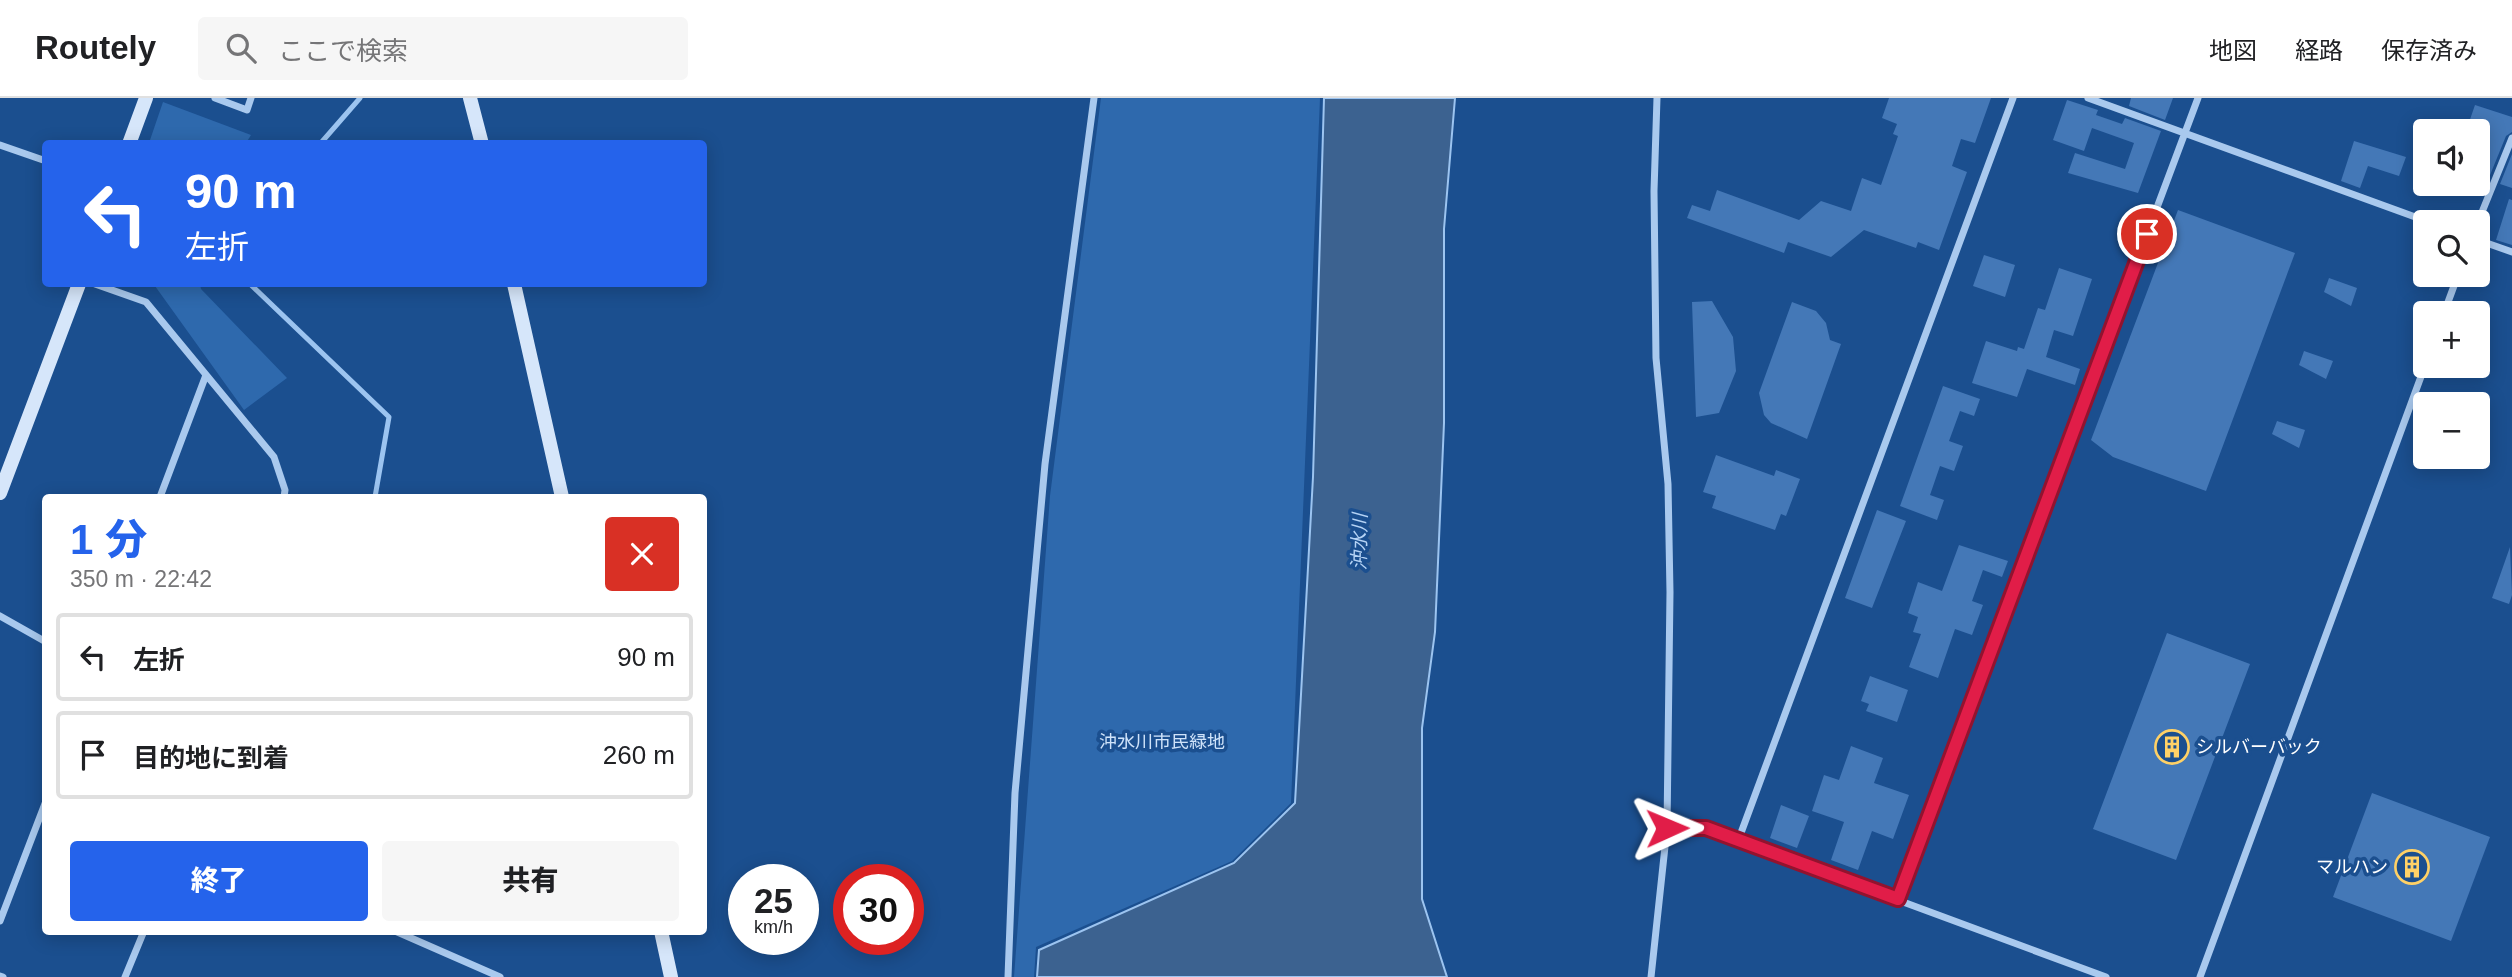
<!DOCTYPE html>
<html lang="ja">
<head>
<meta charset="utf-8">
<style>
	:root { --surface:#fff; --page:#f6f6f6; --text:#202124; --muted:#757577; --line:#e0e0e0; --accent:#2563eb }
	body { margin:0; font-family:Helvetica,"Noto Sans JP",sans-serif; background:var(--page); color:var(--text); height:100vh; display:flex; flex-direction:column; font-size:26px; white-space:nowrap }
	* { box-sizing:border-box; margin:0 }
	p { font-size:23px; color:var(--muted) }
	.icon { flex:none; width:38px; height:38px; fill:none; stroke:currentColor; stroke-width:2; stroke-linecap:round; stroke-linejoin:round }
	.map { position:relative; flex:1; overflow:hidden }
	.details { position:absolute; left:42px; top:396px; width:665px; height:441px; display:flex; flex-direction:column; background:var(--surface); border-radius:7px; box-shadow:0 4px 18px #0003 }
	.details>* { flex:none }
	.hud { position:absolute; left:42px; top:42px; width:665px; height:147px; border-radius:7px; box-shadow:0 4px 18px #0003; background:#2563eb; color:#fff; overflow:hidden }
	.buttons { position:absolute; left:2413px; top:21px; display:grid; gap:14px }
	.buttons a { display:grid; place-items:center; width:77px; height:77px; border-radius:7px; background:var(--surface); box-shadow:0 4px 18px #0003; font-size:35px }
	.speed { position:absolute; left:728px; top:766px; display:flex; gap:14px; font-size:35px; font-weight:700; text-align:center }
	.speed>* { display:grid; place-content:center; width:91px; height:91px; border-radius:50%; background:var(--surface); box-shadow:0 4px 18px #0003; line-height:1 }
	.speed small { font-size:18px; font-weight:400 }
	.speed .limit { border:10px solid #d22; background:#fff; color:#111 }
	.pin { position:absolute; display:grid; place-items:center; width:60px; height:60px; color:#fff; margin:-30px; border:4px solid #fff; border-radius:50%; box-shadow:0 2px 7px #0007 }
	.me { position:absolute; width:77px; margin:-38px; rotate:89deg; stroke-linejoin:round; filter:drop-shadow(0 0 5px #0008) }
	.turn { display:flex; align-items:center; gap:24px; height:147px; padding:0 28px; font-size:32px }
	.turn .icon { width:91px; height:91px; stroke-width:2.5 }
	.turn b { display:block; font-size:49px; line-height:60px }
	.round { display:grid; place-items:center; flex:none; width:74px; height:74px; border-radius:7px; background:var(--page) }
	.headline { display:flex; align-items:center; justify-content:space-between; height:119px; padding:0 28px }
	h1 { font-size:42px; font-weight:800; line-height:52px; color:var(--accent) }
	.button { display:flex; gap:14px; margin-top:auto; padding:14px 28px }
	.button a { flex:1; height:80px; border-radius:7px; background:var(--accent); color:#fff; font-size:28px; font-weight:800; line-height:80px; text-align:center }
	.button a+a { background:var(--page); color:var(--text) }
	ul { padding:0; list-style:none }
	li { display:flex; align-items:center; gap:21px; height:88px; margin:0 14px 10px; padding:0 14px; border:4px solid var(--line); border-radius:7px }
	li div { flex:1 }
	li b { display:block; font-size:26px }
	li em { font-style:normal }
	header { display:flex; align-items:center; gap:42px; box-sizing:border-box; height:98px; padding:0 35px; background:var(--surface); border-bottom:2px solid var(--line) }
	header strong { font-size:33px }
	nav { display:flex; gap:38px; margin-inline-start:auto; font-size:24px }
	.search { width:490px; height:63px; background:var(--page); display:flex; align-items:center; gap:18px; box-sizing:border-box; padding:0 24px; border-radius:7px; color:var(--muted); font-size:26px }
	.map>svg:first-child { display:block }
	.green { fill:#2e69ad }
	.water { fill:#3c6290; stroke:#9cc4f0; stroke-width:2 }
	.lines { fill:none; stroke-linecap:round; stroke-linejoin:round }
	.stream { stroke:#9cc4f0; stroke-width:5 }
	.building { fill:#4478b7 }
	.street { stroke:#a9c9ee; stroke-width:7 }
	.secondary { stroke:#d6e6fa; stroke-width:14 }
	.route-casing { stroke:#92132f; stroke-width:18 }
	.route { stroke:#e11d48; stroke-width:12 }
	.labels { text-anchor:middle; stroke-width:7; stroke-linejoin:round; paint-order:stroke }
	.park-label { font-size:18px; fill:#cfe3fa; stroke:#1b4f8f }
	.poi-label { font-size:18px; fill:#fff; stroke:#1b4f8f; text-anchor:start }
	.water-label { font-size:19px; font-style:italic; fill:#b5d3f5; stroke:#1b4f8f }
</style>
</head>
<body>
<header>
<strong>Routely</strong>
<div class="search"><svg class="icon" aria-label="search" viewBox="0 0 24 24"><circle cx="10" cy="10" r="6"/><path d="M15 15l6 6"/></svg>ここで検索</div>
<nav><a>地図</a><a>経路</a><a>保存済み</a></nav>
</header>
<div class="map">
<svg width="2512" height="879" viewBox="0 0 2512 879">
	<rect width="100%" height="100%" fill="#1b4f8f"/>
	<path class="green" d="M1101 0H1320L1291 705 1232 763 1036 849 1034 879H1014L1050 398Z
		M163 4 251 37 246 45H149Z
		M148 186H200L201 191 287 280 244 312 155 188Z"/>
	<path class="water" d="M1324 0H1455L1444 131V325L1435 534 1422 630V801L1447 879H1037L1039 852 1234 765 1295 705 1313 379Z"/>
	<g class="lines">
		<path class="stream" d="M320 46 360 0
			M250 186 389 319 375 399"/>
	</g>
	<path class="building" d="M1889 0H1991L1975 45 1961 41 1952 68 1967 74 1939 152 1918 144 1916 150 1864 132 1831 159 1788 144 1784 155 1687 120 1692 107 1710 113 1717 92 1799 122 1821 103 1851 113 1862 80 1881 87 1898 38 1893 36 1897 26 1882 20Z
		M2131 0H2173L2165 22 2129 8Z
		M2067 2 2098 12 2096 17 2122 26 2125 20 2161 33 2138 95 2068 75 2075 55 2125 71 2134 45 2092 30 2084 53 2053 42Z
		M2475 7 2512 19V34L2506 38 2488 82 2478 78V33H2466Z
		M2354 43 2406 59 2399 78 2368 68 2360 90 2341 83Z
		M2512 56V90L2500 86Z
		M2509 101 2512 102V147L2496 142Z
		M2178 112 2295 155 2206 393 2113 359 2091 342Z
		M1984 157 2015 167 2005 199 1973 188Z
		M2059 170 2092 181 2073 238 2054 232 2046 259 2080 271 2075 287 2027 271 2017 299 1972 285 1986 243 2017 253 2018 249 2024 251 2038 210 2045 212Z
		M2329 180 2357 190 2351 208 2324 194Z
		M1712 203 1733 239 1736 273 1719 315 1696 319 1692 204Z
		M1792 204 1816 213 1826 225 1830 242 1841 246 1807 341 1771 325 1764 317 1759 295Z
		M2304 253 2333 263 2326 281 2299 267Z
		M1943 288 1980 301 1974 318 1960 313 1949 343 1963 348 1954 373 1940 368 1930 397 1944 402 1937 422 1900 408Z
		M2277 323 2305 332 2299 350 2272 336Z
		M1716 357 1774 378 1776 372 1800 381 1786 418 1781 416 1775 432 1712 410 1716 398 1703 394Z
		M1877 412 1906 423 1872 510 1845 500Z
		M1959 447 2008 463 2002 479 1983 472 1972 503 1983 507 1972 537 1955 531 1938 580 1909 569 1921 536 1913 534 1918 519 1908 515 1918 484 1942 493Z
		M2510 449 2512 497 2509 506 2492 500Z
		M2167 535 2250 566 2176 762 2093 731Z
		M1870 578 1908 592 1897 624 1866 613 1869 606 1861 603Z
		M1851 648 1883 660 1874 685 1909 697 1893 741 1872 733 1858 772 1831 762 1844 724 1812 713 1824 677 1839 682Z
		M2372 695 2490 739 2451 843 2333 799Z
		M1781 707 1809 718 1797 750 1770 740Z"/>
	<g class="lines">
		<path class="street" d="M215 0 247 12 251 0
			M2088 0 2429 124
			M0 47 46 63
			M2478 124 2512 40
			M2478 142 2512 154
			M95 186 146 204 274 359 285 392 284 399
			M2444 215 2458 177
			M160 399 206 277
			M0 518 46 544
			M1667 730H1706L1738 743 2013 0
			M1738 743 2106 879
			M1898 801 2198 0
			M0 823 46 703
			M395 833 500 879
			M0 878 3 879
			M125 879 144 833
			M1008 879 1015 695 1045 366 1094 0
			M1651 879 1667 730 1670 494 1668 386 1656 260 1654 93 1657 0
			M2200 879 2426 265"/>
		<path class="secondary" d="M470 0 482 46
			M129 46 146 0
			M514 186 562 399
			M0 395 79 186
			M661 833 671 879"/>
	</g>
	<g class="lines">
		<g class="route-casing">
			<path id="route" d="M1667 730H1706L1898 801 2147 136"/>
		</g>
		<use href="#route" class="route"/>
	</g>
	<defs>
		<g id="building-ring" transform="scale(1.75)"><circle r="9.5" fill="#1b4f8f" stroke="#ffd166" stroke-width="1.5"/><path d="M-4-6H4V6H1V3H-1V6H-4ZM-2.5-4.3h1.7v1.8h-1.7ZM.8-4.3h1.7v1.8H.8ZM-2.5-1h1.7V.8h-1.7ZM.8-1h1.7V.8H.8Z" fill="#ffd166"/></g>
	</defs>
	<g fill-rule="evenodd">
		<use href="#building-ring" x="2172" y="649"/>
		<use href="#building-ring" x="2412" y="769"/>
	</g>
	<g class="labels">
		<g class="park-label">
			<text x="1162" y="650">沖水川市民緑地</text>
		</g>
		<g class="poi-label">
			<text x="2196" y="655">シルバーバック</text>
			<text x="2388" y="775" text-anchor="end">マルハン</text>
		</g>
		<g class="water-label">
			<text transform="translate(1359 444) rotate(-89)" y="7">沖水川</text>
		</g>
	</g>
</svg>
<div class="buttons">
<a><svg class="icon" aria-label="sound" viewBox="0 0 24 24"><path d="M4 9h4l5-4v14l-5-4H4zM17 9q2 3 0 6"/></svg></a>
<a><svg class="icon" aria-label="search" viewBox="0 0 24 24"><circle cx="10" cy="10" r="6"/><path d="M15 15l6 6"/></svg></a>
<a>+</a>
<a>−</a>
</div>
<div class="speed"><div>25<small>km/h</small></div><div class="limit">30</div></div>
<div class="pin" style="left:2147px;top:136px;background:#d93025"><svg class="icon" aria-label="arrive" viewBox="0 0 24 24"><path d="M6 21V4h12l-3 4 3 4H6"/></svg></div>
<svg class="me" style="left:1667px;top:730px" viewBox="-20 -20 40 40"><path d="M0-17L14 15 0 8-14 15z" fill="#e11d48" stroke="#fff" stroke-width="4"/></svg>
<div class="hud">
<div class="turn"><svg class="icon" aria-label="left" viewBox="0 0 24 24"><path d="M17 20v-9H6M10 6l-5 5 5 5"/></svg><div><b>90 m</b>左折</div></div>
</div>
<section class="details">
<div class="headline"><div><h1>1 分</h1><p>350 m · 22:42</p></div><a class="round" style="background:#d93025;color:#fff"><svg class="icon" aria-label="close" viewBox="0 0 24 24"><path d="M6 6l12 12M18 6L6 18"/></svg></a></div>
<ul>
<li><svg class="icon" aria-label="left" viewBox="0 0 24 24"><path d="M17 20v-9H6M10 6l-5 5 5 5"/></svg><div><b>左折</b></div><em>90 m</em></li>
<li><svg class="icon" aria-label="arrive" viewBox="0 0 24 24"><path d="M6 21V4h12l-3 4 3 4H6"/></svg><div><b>目的地に到着</b></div><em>260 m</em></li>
</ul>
<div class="button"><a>終了</a><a>共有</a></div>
</section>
</div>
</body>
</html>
